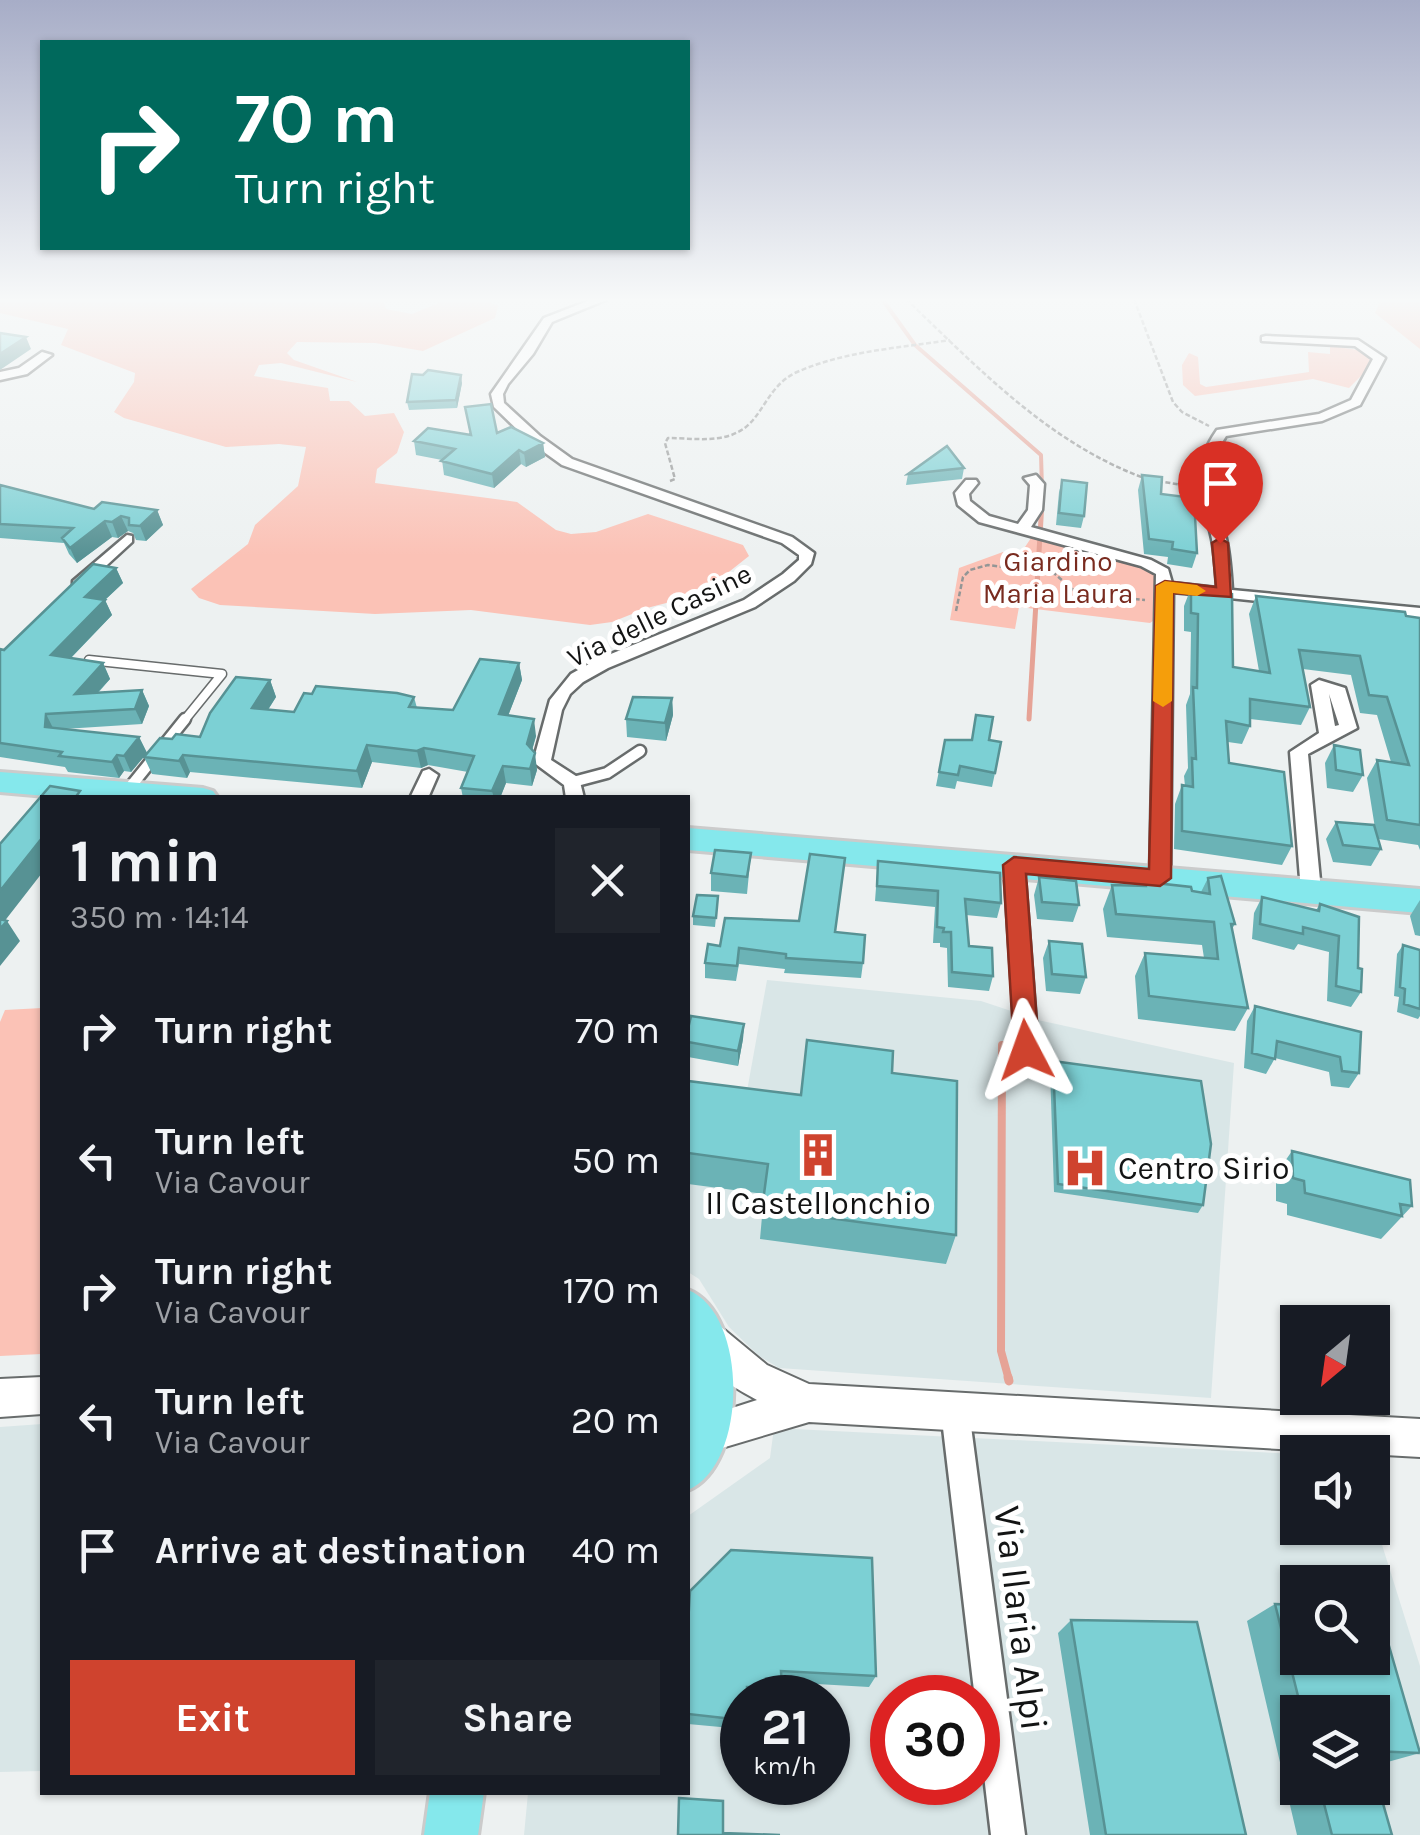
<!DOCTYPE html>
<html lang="en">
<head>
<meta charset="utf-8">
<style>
	:root { --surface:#171b24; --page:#20242c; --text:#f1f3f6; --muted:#9ea1a6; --accent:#cf432e }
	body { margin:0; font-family:Karla,sans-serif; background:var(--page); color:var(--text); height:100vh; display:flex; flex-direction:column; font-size:38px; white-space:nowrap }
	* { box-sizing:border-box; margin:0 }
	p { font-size:32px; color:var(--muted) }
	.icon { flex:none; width:55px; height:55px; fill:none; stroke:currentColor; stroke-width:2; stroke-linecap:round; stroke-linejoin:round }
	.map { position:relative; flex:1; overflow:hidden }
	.details { position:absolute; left:40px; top:795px; width:650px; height:1000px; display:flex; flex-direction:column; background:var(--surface); border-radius:0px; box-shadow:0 2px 8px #0004 }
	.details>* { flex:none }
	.top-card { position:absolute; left:40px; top:40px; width:650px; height:210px; border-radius:0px; box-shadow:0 2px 8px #0004; background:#00695c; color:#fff; overflow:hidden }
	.needle { width:65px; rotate:209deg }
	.fabs { position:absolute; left:1280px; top:1305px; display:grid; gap:20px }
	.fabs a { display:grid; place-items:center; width:110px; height:110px; border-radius:0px; background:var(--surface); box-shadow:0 2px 8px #0004; font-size:50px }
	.speed { position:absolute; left:720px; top:1675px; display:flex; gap:20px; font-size:50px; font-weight:700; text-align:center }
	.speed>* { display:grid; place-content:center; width:130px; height:130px; border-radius:50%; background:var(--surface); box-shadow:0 2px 8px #0004; line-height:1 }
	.speed small { font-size:25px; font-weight:400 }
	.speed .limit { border:15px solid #d22; background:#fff; color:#111 }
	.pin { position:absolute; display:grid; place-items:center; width:85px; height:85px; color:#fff; margin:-102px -42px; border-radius:50% 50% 50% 0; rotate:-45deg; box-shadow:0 0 10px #0007 }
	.pin .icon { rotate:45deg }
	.me { position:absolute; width:110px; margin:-55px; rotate:356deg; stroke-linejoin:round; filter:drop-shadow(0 0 8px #0008) }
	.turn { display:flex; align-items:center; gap:35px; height:210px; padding:0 30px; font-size:45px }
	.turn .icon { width:130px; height:130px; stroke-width:2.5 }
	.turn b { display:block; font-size:70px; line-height:85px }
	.round { display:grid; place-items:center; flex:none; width:105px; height:105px; border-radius:0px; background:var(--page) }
	.head { display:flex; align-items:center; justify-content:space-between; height:170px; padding:0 30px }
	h1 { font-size:60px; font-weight:700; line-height:75px }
	.cta { display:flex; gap:20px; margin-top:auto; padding:20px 30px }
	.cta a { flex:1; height:115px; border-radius:0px; background:var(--accent); color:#fff; font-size:40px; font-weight:700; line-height:115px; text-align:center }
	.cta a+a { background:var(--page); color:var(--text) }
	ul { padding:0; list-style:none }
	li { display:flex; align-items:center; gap:30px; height:130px; padding:0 30px }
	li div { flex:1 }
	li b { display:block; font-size:38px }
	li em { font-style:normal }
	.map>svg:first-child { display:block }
	.built { fill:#d9e6e7; fill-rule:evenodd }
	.green { fill:#fbc2b6 }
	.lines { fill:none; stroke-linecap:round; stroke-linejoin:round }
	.stream-far3 { stroke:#e6a396; stroke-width:4 }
	.stream-far2 { stroke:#e6a396; stroke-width:5 }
	.stream-far1 { stroke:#e6a396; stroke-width:8 }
	.stream { stroke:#e6a396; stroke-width:9 }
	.service-far1-casing { stroke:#686c6c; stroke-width:11 }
	.service-casing { stroke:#686c6c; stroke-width:15 }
	.minor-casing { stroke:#686c6c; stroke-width:5 }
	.secondary-casing { stroke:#686c6c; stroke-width:4 }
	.primary-casing { stroke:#cbcbcb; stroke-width:6 }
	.path { stroke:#949696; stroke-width:2.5; stroke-dasharray:5 2.5; stroke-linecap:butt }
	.service-far1 { stroke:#fff; stroke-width:8 }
	.service { stroke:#fff; stroke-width:10 }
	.minor { fill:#fff; fill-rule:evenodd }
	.secondary { fill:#fff; fill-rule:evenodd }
	.primary { fill:#85e8ec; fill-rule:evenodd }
	.wall { fill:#6bb3b6 }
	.shaded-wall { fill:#579294 }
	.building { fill:#7cd0d4; stroke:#579294; stroke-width:2.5 }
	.route { fill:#cf432e; stroke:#872c1e; stroke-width:2.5 }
	.slow { fill:#f59e0b }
	.labels { text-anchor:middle; stroke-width:10; stroke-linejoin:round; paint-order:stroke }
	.far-park-label { font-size:28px; fill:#792b1f; stroke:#fff }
	.far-street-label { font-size:28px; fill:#131414; stroke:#fff }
	.poi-label { font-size:32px; fill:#131414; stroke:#fff; text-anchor:start }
	.near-street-label { font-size:38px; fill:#131414; stroke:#fff }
</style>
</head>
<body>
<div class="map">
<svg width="1420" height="1835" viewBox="0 0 1420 1835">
	<rect width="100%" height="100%" fill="#edf1f1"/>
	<path class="built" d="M767 980 981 1001 1038 1020 1234 1063 1211 1398 779 1368 759 1356 729 1327 699 1279 688 1272V1084L747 1091Z
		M42 1424V1771L0 1772V1427Z
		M774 1428 1297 1454 1298 1528H1372L1373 1516 1420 1666V1835H524L528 1793 688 1792V1516L770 1458ZM1298 1582H1372V1658H1298ZM742 1698H828V1782H742ZM892 1698H978V1782H892ZM1298 1712H1372V1788H1298Z"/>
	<path class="green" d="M0 299H383L386 309 412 314 448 299H483L498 306 495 318 423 351 375 343 297 342 287 353 294 360 357 382 281 363 259 365 254 376 328 388 330 401H349L365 416 394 413 404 432 397 453 377 469 375 483 517 502 556 530 571 534 596 532 648 514 743 545 749 556 701 594 647 608 612 622 590 625 471 610 375 614 220 605 199 598 191 589 248 544 255 525 298 486 306 447 279 444 226 447 124 418 114 412 134 382 135 373 61 345 68 329 0 313Z
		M1381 299H1420V349L1375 313Z
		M1330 346 1358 350 1370 358 1366 371 1349 388 1313 379 1195 396 1183 385 1182 365 1189 353 1198 357 1200 384 1206 387 1309 372 1308 352 1330 354Z
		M1033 535 1152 570 1156 575 1153 621 1150 623 1019 607 1015 629 950 620 959 568 1003 552 1021 553Z
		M42 1008V1354L0 1356V1022L5 1010Z"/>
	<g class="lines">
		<path class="stream-far3" d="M882 299 915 345 1041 455 1042 488"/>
		<path class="stream-far2" d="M1029 719 1042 502"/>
		<path class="stream-far1" d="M1002 1045 1001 1351 1009 1380"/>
		<path class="stream" d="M1008 1377 1009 1381"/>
		<g class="service-far1-casing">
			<path id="service-far1" d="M89 660 222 674 183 722"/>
		</g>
		<g class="service-casing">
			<path id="service" d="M573 782 607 773 640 751
				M127 791 185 719"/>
		</g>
		<g class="minor-casing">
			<path id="minor" d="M593 299H608L552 322 533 354 508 384 503 394 504 403 540 436 572 459 792 537 814 553 811 564 794 581 755 607 608 668 583 682 570 694 562 710 551 760 579 778 584 798H566L564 785 533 762 550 700 571 674 596 660 744 600 783 574 799 560V555L782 543 562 465 530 442 494 407 491 394 544 318Z
				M1266 336 1358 340 1385 358 1360 405 1322 421 1226 436C1202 472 1219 504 1227 543 1230 558 1231 574 1232 590L1420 608V618L1173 592 1170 878 1160 885 1150 878 1156 574 1141 566 979 522 958 505 955 493 966 480H976L978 483 969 494 970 501 989 516 1018 524 1028 510 1030 485 1024 478 1036 475 1044 484 1042 510 1031 527 1151 560 1168 569 1172 583 1217 588C1216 572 1215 555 1212 539 1202 494 1188 472 1217 430L1319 414 1351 400 1373 359 1355 346 1262 341V337Z
				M42 352 52 355 27 374 0 380V372L19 368Z
				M127 535 132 536V542L83 587H73V581Z
				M1319 680 1345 688 1357 728 1308 754 1321 891 1311 898 1301 891 1290 752 1319 733 1311 685ZM1329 694 1339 725 1335 726Z
				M429 769 438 775 428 798H410L423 771Z
				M1014 858 1024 865 1038 1050 1035 1056 1027 1059 1019 1056 1016 1050 1004 865Z
				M955 1397 965 1401 969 1411 1025 1835H991L941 1411 945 1401Z"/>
		</g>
		<g class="secondary-casing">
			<path id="secondary" d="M708 1322 721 1327 767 1365 809 1384 1420 1419V1457L809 1422 705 1453 692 1447 688 1437 692 1421 757 1400C731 1386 702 1369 690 1340L695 1327Z
				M42 1377V1414L0 1417V1379Z"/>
		</g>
		<g class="primary-casing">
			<path id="primary" d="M0 772 203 788 213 791 218 798H69L0 792Z
				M688 828 1420 889V913L688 850Z
				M688 1290C749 1314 748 1465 688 1490Z
				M430 1792H484L478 1835H424Z"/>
		</g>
		<path class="path" d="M906 299C978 368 1049 443 1144 478
			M1134 299 1173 402 1182 412 1209 426
			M670 481 675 479 665 443 668 438C690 438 718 443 738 432 763 420 766 386 797 372 845 351 899 348 950 340
			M1158 481 1188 486
			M956 611 963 577 970 570 988 565 1055 574 1072 589 1088 595 1145 600"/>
		<use href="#service-far1" class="service-far1"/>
		<use href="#service" class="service"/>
		<use href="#minor" class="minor"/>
		<use href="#secondary" class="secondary"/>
		<use href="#primary" class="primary"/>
	</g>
	<path class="wall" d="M462 383 457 408 409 410 407 402Z
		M497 433 543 443 545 457 526 467 521 464 494 488 444 475 442 460 416 455 414 441Z
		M964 468 962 479 906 485 908 474Z
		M1142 475 1161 494 1197 553 1192 568 1167 564 1168 557 1144 554 1138 490Z
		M1062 480 1084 516 1081 528 1056 525 1059 492Z
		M0 485 94 509 157 510 163 525 146 541 136 540 133 533 128 531 118 538 112 537 77 563 69 554 64 543 0 538Z
		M116 568 123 583 105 600 112 615 71 658 103 663 110 679 98 693 142 690 149 706 142 724 64 729 139 737 147 753 131 772 124 771 119 778 68 772 65 767 0 757V649L4 650Z
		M1191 588 1233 667 1259 671 1249 614 1256 596 1420 618V850L1418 845 1378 839 1381 849 1371 866 1333 862 1326 839 1336 822 1375 828 1367 778 1377 760 1391 762 1377 715 1360 713 1351 675 1303 669 1310 707 1301 725 1250 719V726L1242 744 1228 742 1229 763 1292 846 1282 865 1174 849 1175 804 1182 785 1185 786 1184 776 1188 768 1186 705 1190 694 1191 632 1184 631V606Z
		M519 663 522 680 508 716 536 736 532 750 537 770 532 786 506 783 500 798H463L461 788 468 772 428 765 421 768 372 762 362 788 190 772 187 778 152 774 144 757 200 737 270 680 276 697 268 710 294 712 414 697 417 708 453 710Z
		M672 698 673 715 666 741 627 737 626 719Z
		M945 740H989L995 773 992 787 957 781 955 789 936 786Z
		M1334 745 1363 775 1353 792 1327 788 1325 763Z
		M751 853 747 894 711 891V873Z
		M878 861 1001 903 997 918 966 915 969 946 993 976 989 991 948 987 947 948 940 947V943H933L935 907 875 901Z
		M1039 877 1079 905 1073 922 1037 919 1034 895Z
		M1208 878 1235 924 1232 929 1248 1008 1235 1031 1138 1019 1135 976 1145 953 1204 958 1202 945 1107 937 1103 909 1112 885 1144 886 1146 882 1201 892Z
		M718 896 715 927 693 925V916Z
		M1262 897 1316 910 1320 904 1358 968 1361 992 1351 1007 1327 1001 1329 952 1298 944 1294 950 1252 939 1254 913Z
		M1420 900V936L1415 935 1410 916Z
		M799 921 835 932 863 963 861 978 784 973 785 969 739 964 736 981 705 978V963L720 946Z
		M1049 941 1086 977 1080 994 1046 991 1043 958Z
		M1403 945 1420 950V1016L1418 1019 1397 1012 1399 997 1394 996 1397 954Z
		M1255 1006 1361 1032 1359 1073 1349 1088 1331 1086 1329 1072 1275 1058 1266 1074 1244 1068 1247 1021Z
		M744 1024 743 1039 738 1066 688 1057V1029Z
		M1053 1061 1203 1205 1198 1213 1054 1192 1050 1069Z
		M892 1073 956 1235 946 1264 760 1239 764 1194 688 1184V1081L801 1095Z
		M1292 1151 1412 1206 1381 1239 1287 1215V1204L1276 1201V1174Z
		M1275 1604 1420 1753 1384 1763H1372V1712H1298V1788H1372L1392 1835H1297L1247 1621Z
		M1071 1620 1246 1835H1090L1058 1633Z
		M688 1625 876 1676 869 1687 782 1682 779 1698H742V1729L688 1724Z"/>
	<path class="shaded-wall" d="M26 337 31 349 0 370V354Z
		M461 375 462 383 457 408 456 400Z
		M543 443 545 457 526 467 524 453Z
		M519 450 521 464 494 488 492 474Z
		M157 510 163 525 146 541 140 526Z
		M121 516 128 531 118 538 112 522Z
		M105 521 112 537 77 563 70 548Z
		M116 568 123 583 92 612 85 597Z
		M105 600 112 615 59 670 51 655Z
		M103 663 110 679 82 709 75 694Z
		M519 663 522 680 502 731 499 714Z
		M270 680 276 697 258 725 252 708Z
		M142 690 149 706 142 724 135 709Z
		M672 698 673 715 666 741 665 723Z
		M46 714 54 730 45 727Z
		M534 719 536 736 529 761 527 744Z
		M139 737 147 753 131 772 124 756Z
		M367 745 372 762 362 788 357 771Z
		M424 748 428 765 421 768 417 751Z
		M535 753 537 770 532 786 530 769Z
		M117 755 124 771 119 778 112 762Z
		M183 755 190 772 187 778 179 761Z
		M503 766 506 783 500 798H494L492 791Z
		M42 838V873L0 927V891Z
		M7 921 20 941 0 966V929Z
		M744 1024 743 1039 738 1066V1051Z"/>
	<path class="building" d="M0 333 26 337 0 354Z
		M428 370 461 375 456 400 407 402 412 374 423 375Z
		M491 404 497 433 511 427 543 443 524 453 519 450 492 474 441 461 455 449 414 441 428 428 471 435 465 407Z
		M947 446 964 468 908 474Z
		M1142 475 1162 477 1161 494 1194 498 1197 553 1172 549 1173 542 1149 539Z
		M1062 480 1087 483 1084 516 1059 513Z
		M0 485 94 509 102 502 157 510 140 526 129 525V518L121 516 112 522 105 521 70 548 62 538 73 528 0 524Z
		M93 564 116 568 85 597 105 600 51 655 103 663 75 694 142 690 135 709 46 714 45 727 139 737 124 756 117 755 112 762 59 756 62 752 0 743V649L4 650Z
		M1191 588 1232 594 1233 667 1270 673 1256 596 1405 612 1406 616 1420 618V825L1387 820 1377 760 1409 765 1387 697 1369 695 1360 656 1299 650 1310 707 1250 699V726L1226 721 1229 763 1284 772 1292 846 1182 831V785L1193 787 1192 758 1196 759 1193 687 1197 688 1198 614 1191 613Z
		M480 659 519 663 499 714 534 719 527 744 535 753 530 769 503 766 492 791 461 788 474 756 424 748 417 751 367 745 357 771 183 755 179 761 144 757 160 738 172 739 176 734 200 737 210 713 236 677 270 680 252 708 294 712 304 693 312 694 316 686 397 693 414 697 409 707 453 710Z
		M633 697 672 698 665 723 626 719Z
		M976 715 993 717 989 740 1001 742 995 773 960 766 958 775 939 772 945 740H972Z
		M1334 745 1360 750 1363 775 1336 770Z
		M50 786 80 791 75 798H42V838L0 891V844Z
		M1336 822 1374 825 1381 849 1343 845Z
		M715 850 751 853 747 877 711 873Z
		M810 854 845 858 835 932 865 935 863 963 786 958V954L739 948 737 966 705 963 708 944 720 946 725 918 799 921Z
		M878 861 1000 873 1001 903 965 899 969 946 992 948 993 976 952 972 951 932H943L944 928 937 927 938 891 877 886Z
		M1221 876 1235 924H1231L1248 1008 1149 996 1145 953 1218 959 1214 922 1116 914 1112 885 1146 886V882L1191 887 1192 891 1210 894 1208 878Z
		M1039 877 1076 881 1079 905 1042 902Z
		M697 895 718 896 716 918 693 916Z
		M1262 897 1319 911 1320 904 1359 917 1358 968 1362 969 1361 992 1336 986 1339 936 1303 927V934L1260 924Z
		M0 919 7 921 0 929Z
		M1049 941 1082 944 1086 977 1052 974Z
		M1403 945 1420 950V1009L1404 1004 1405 989 1400 987Z
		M1255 1006 1361 1032 1359 1073 1342 1071 1340 1057 1277 1041 1275 1059 1252 1053Z
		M691 1016 744 1024 738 1051 688 1042V1029Z
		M807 1040 893 1051 892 1073 957 1081 956 1235 762 1209 768 1164 688 1153V1081L801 1095Z
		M1053 1061 1201 1081 1211 1144 1203 1205 1058 1184Z
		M1292 1151 1410 1180 1412 1206 1400 1204 1402 1216 1305 1193 1304 1181 1293 1178Z
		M731 1550 872 1558 876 1676 781 1671 782 1688 747 1687V1698H742V1720L688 1714V1625L690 1591Z
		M1275 1604 1298 1605V1658H1372V1607L1378 1608 1420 1753 1372 1751V1712H1302Z
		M1071 1620 1197 1622 1246 1835H1106Z
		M1372 1765 1392 1835H1332L1320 1788H1372Z
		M679 1798 723 1801V1833L780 1835H678Z"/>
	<linearGradient id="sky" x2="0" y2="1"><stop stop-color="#a7adc7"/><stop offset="0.54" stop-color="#f7f9f9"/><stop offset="1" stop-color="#f7f9f9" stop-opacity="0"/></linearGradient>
	<rect width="1420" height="556" fill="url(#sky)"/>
	<path class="route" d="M1220 538 1228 543 1231 597 1173 593 1171 878 1160 886 1026 874 1039 1050 1035 1058 1026 1061 1018 1058 1014 1050 1003 865 1014 857 1149 869 1156 586 1165 581 1216 587 1212 543Z"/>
	<path class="slow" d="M1165 581 1197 585 1206 591 1197 596 1173 593 1172 701 1163 707 1153 701 1156 586Z"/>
	<defs>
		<g id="building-bare" transform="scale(3.45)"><path d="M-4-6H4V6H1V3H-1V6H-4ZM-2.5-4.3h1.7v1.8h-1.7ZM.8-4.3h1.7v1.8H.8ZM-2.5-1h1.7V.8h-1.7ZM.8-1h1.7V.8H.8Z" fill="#cf432e" stroke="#fff" stroke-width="2.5" paint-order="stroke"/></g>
		<g id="hospital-bare" transform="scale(3.45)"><path d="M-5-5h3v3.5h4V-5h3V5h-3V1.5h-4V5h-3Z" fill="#cf432e" stroke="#fff" stroke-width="2.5" paint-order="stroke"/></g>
	</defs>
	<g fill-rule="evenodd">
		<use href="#building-bare" x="818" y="1155"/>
		<use href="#hospital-bare" x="1085" y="1168"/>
	</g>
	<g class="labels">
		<g class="far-park-label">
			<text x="1058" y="571">Giardino<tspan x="1058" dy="32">Maria Laura</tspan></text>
		</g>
		<g class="far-street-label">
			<text transform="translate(659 615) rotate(-26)" y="10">Via delle Casine</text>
		</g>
		<g class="poi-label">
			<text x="1118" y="1179">Centro Sirio</text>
			<text x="818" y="1214" text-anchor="middle">Il Castellonchio</text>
		</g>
		<g class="near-street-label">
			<text transform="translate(1021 1618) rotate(83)" y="13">Via Ilaria Alpi</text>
		</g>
	</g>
</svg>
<div class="fabs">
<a><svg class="needle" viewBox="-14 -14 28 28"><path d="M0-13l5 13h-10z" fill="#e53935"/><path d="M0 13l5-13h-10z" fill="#9ea1a6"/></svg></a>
<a><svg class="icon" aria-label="sound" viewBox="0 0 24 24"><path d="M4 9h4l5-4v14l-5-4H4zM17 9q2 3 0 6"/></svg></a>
<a><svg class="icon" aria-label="search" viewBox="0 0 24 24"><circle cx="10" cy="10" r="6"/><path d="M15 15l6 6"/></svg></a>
<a><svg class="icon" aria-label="layers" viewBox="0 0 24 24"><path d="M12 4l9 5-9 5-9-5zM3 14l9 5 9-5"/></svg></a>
</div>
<div class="speed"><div>21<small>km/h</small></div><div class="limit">30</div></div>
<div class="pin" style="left:1220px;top:543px;background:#d93025"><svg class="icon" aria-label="arrive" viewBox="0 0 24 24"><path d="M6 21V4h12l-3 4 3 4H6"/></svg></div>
<svg class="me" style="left:1026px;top:1050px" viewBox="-20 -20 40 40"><path d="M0-17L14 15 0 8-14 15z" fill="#cf432e" stroke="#fff" stroke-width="4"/></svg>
<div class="top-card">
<div class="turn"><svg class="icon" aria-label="right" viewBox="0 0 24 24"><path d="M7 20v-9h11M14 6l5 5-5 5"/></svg><div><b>70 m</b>Turn right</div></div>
</div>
<section class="details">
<div class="head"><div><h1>1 min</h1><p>350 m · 14:14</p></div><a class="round"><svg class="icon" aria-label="close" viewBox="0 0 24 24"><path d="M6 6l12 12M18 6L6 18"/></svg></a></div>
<ul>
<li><svg class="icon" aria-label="right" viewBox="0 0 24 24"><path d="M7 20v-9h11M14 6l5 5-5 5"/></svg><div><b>Turn right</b></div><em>70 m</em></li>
<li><svg class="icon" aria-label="left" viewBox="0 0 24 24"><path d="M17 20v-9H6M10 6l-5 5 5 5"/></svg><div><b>Turn left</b><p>Via Cavour</p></div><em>50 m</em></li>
<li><svg class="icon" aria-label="right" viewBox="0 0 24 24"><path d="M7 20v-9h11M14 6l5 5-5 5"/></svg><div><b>Turn right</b><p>Via Cavour</p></div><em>170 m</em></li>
<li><svg class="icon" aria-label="left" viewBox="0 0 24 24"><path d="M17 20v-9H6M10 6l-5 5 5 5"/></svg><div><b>Turn left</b><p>Via Cavour</p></div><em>20 m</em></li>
<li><svg class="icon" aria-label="arrive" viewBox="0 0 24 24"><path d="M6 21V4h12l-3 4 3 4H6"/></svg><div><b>Arrive at destination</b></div><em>40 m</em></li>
</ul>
<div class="cta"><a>Exit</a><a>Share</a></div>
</section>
</div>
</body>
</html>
